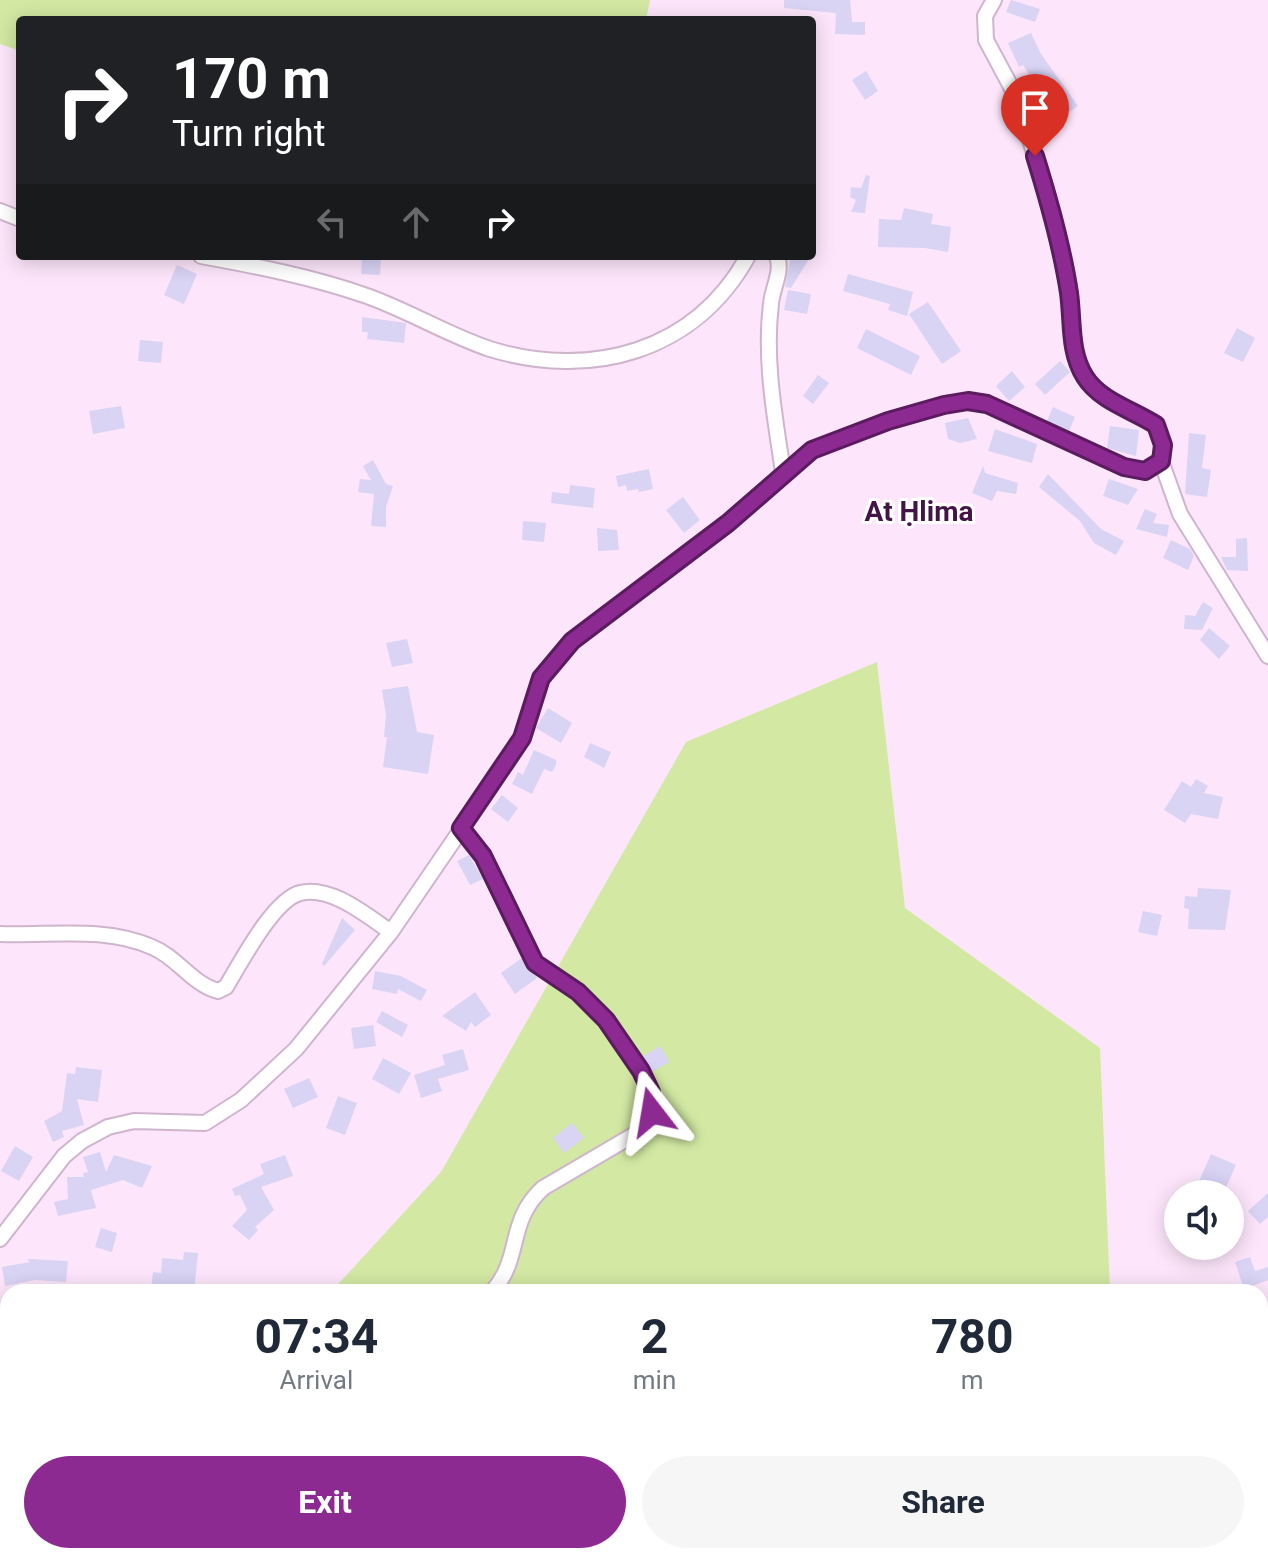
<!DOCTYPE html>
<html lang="en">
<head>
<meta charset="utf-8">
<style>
	:root { --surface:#fff; --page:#f6f6f7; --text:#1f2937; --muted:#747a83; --accent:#8c2a92 }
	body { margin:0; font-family:Roboto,sans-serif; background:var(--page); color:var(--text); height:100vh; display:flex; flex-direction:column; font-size:30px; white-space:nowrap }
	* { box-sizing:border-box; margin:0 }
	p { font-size:26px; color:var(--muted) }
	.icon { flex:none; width:44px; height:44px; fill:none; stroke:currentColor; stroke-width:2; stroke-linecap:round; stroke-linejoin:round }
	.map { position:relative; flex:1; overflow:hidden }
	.sheet { position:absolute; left:0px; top:1284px; width:1268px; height:280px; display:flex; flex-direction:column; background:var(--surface); border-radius:24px 24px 0 0; box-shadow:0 4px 20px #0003 }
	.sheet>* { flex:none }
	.hud { position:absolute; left:16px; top:16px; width:800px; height:244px; border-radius:8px; box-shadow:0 4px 20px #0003; background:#202124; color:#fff; overflow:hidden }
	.fabs { position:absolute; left:1164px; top:1180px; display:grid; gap:16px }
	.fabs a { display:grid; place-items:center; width:80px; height:80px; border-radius:50%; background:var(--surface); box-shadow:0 4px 20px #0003; font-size:40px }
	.pin { position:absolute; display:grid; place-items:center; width:68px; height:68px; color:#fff; margin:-82px -34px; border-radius:50% 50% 50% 0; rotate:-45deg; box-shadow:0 0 8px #0007 }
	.pin .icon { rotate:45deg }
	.me { position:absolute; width:88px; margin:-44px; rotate:346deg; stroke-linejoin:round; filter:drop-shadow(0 0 6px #0008) }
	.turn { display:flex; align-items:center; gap:28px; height:168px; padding:0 24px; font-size:36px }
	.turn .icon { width:104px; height:104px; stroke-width:2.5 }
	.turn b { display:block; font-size:56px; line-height:68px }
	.lanes { display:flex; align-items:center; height:76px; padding:0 24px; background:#0003; justify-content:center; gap:40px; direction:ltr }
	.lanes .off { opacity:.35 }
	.eta { display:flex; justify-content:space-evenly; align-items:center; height:136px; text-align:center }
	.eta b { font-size:48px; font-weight:700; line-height:56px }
	.button { display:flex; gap:16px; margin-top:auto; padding:16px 24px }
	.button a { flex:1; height:92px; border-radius:48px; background:var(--accent); color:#fff; font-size:32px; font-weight:700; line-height:92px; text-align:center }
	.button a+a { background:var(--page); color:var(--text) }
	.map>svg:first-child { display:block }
	.green { fill:#d2e8a3 }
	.building { fill:#d9d3f4 }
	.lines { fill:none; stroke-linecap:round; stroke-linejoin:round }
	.minor-casing { stroke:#cfb4cd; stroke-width:18 }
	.minor { stroke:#fff; stroke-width:14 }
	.route-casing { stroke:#5b1b5f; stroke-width:20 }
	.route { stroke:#8c2a92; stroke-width:14 }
	.labels { text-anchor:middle; stroke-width:6; stroke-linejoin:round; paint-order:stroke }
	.quarter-label { font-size:28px; font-weight:bold; fill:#431546; stroke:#fff }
</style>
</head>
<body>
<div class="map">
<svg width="1268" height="1564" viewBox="0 0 1268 1564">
	<rect width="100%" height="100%" fill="#fde6fb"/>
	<path class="green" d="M0 0H650L646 20H20V51L0 44Z
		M877 662 905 908 1100 1048 1110 1292H331L441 1172 686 742Z
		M1260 1479 1268 1485V1564H123V1556H1260Z"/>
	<path class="building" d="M784 0H850L852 22H865V35L835 34 836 13 784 8Z
		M1011 0 1040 9 1035 22 1006 12Z
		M1031 33 1041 54 1078 106 1059 119 1023 65 1019 67 1008 43Z
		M866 71 878 91 865 100 852 80Z
		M866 175 870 176 865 213 851 212 856 200 850 197 851 187 861 188Z
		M904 208 933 214 931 224 951 227 948 252 925 248 878 247 879 219 901 220Z
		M362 256H381L380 275 361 274Z
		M791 256H811L791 288 785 287Z
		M177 265 197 274 184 304 164 295Z
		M848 274 913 292 907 316 888 310 890 304 843 291Z
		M788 290 811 294 807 314 784 310Z
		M928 302 961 351 942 364 909 314Z
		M362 317 406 323 404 343 367 339 368 332H362Z
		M1237 328 1255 338 1243 362 1224 353Z
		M866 329 920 356 911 375 857 348Z
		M140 340 163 342 161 363 138 361Z
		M1060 361 1070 372 1045 395 1035 384Z
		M1012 371 1025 387 1009 401 996 386Z
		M818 375 829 383 813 404 803 396Z
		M121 406 125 428 93 434 89 411Z
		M1053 407 1075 417 1069 431 1047 421Z
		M968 418 977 439 960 443 948 439 945 423Z
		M1110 426 1139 430 1136 456 1107 448Z
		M995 429 1037 444 1032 463 988 451Z
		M1189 433 1206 435 1202 468 1211 470 1207 497 1185 494Z
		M373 460 386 484 393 486 386 507V527L371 526 374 494 358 492 360 479 371 480 363 466Z
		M983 466 985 473 1018 483 1016 494 997 491 992 501 972 493Z
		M649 469 653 489 639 492 638 489 627 491 626 485 618 487 616 476Z
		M1048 474 1101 529 1124 541 1116 555 1094 543 1080 521 1039 487Z
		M1109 479 1138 489 1128 505 1103 496Z
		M570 485 595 488 593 508 551 503 552 492 569 494Z
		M683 497 700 520 684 533 666 510Z
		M1145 509 1157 514 1153 523 1169 525 1167 537 1136 529Z
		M523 521 546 523 544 542 522 540Z
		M597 528 617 530 619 550 598 551Z
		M1247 538 1248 571 1227 570 1221 557H1236V539Z
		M1171 540 1190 549 1194 556 1188 570 1163 558Z
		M1203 602 1213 608 1202 630 1184 629 1185 615 1195 616Z
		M1209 628 1230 646 1219 659 1200 640Z
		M407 639 413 663 392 667 386 643Z
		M408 686 417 732 434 735 428 774 383 767 387 737H384L386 715 382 690Z
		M548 708 572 723 561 743 536 728Z
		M590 743 611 752 604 768 584 757Z
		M534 750 556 760V765L552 772 544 769 532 794 512 784 518 772 523 775Z
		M1196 779 1208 786 1204 793 1223 797 1218 819 1191 814 1185 823 1164 810 1182 781 1191 787Z
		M502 795 518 808 508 822 491 809Z
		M469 855 483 879 470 885 457 861Z
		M1198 888 1231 890 1225 930 1188 929 1189 909 1184 908 1185 896 1197 897Z
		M1143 911 1162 915 1157 936 1138 932Z
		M342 918 355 930 324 966 322 964Z
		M522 958 537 978 515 994 501 973Z
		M375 971 401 976 427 990 421 1001 398 989 397 994 372 989Z
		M475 992 491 1015 475 1027 471 1022 466 1031 442 1016Z
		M382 1011 408 1025 402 1037 376 1022Z
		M373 1025 376 1046 354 1049 351 1028Z
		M660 1046 669 1062 652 1072 643 1056Z
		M463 1049 469 1070 438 1079 442 1091 421 1098 414 1075 445 1065 442 1055Z
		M383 1058 411 1073 399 1094 372 1079Z
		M76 1067 102 1070 98 1102 77 1099 84 1125 62 1131 64 1137 53 1142 44 1121 62 1111 67 1073 75 1074Z
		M309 1078 318 1097 293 1108 284 1089Z
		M338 1096 357 1103 345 1135 326 1128Z
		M572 1123 584 1138 564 1153 553 1138Z
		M15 1146 33 1157 19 1181 1 1171Z
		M100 1152 106 1172 114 1155 152 1166 142 1188 123 1180 91 1190 96 1208 58 1216 54 1202 68 1199 67 1177H84L83 1173 88 1172 83 1157Z
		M1211 1154 1236 1165 1223 1194H1209L1196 1188Z
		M285 1155 293 1176 261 1187 274 1210 255 1227 258 1230 249 1240 232 1226 247 1210 240 1195 235 1196 232 1189 264 1174 260 1164Z
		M1268 1193V1217L1260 1224 1248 1211Z
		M101 1228 117 1233 112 1252 95 1247Z
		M184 1252 198 1253 194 1292 151 1289 153 1272 161 1273 162 1258 183 1260Z
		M1250 1257 1255 1271 1268 1267V1280L1244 1289 1235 1262Z
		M27 1259 68 1261 66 1282 35 1280 5 1286 2 1267 30 1262Z"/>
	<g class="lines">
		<g class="minor-casing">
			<path id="minor" d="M0 211 20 219
				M201 256C256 266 313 277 367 296 409 311 448 335 490 349 591 380 695 352 748 256
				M777 256C783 272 772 288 771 304 764 360 775 418 783 472
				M1161 461 1180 514 1268 656
				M461 828 483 856 535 963 578 992 606 1020 641 1071 651 1092 652 1112 642 1130 543 1188C506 1222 523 1257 492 1292
				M0 934C50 936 105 926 152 947 177 957 192 984 218 991L226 987C240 964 273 900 300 893 331 885 367 916 391 932
				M0 1239 64 1156 82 1141 108 1127 134 1121 205 1123 241 1100 296 1049 391 932 482 799 522 738 541 678 572 641 728 523 812 450 888 421 944 405 968 401 987 404 1124 467 1145 471 1161 461 1163 445 1156 425 1107 399 1086 379 1075 355 1069 293 1053 214 1017 98 986 40 985 16 994 0
				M359 1556 367 1564"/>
		</g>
		<use href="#minor" class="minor"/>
	</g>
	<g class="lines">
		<g class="route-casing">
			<path id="route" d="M652 1112 651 1092 641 1071 606 1020 578 992 535 963 483 856 461 828 522 738 541 678 572 641 728 523 812 450 888 421 944 405 968 401 987 404 1124 467 1145 471 1161 461 1163 445 1156 425C1133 410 1100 401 1085 377 1069 352 1073 322 1069 293 1062 246 1049 201 1035 156"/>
		</g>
		<use href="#route" class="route"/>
	</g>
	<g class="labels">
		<g class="quarter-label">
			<text x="919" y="521">At Ḥlima</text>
		</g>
	</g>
</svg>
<div class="fabs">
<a><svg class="icon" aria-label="sound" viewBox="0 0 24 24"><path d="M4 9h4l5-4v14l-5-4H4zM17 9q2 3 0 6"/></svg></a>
</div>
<div class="pin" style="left:1035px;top:156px;background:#d93025"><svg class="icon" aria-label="arrive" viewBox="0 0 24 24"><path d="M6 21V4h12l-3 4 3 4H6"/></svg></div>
<svg class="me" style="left:652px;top:1112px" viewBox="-20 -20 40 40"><path d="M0-17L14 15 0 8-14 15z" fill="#8c2a92" stroke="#fff" stroke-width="4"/></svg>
<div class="hud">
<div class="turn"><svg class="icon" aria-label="right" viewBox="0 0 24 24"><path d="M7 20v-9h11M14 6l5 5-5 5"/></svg><div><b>170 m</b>Turn right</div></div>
<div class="lanes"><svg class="icon off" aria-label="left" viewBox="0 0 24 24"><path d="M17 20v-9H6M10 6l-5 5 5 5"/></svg><svg class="icon off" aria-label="ahead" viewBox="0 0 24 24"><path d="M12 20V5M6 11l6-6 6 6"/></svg><svg class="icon" aria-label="right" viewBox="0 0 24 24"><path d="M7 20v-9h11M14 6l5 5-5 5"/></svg></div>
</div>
<section class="sheet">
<div class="eta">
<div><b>07:34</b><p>Arrival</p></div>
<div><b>2</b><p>min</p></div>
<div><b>780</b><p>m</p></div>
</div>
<div class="button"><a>Exit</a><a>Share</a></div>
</section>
</div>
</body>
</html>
